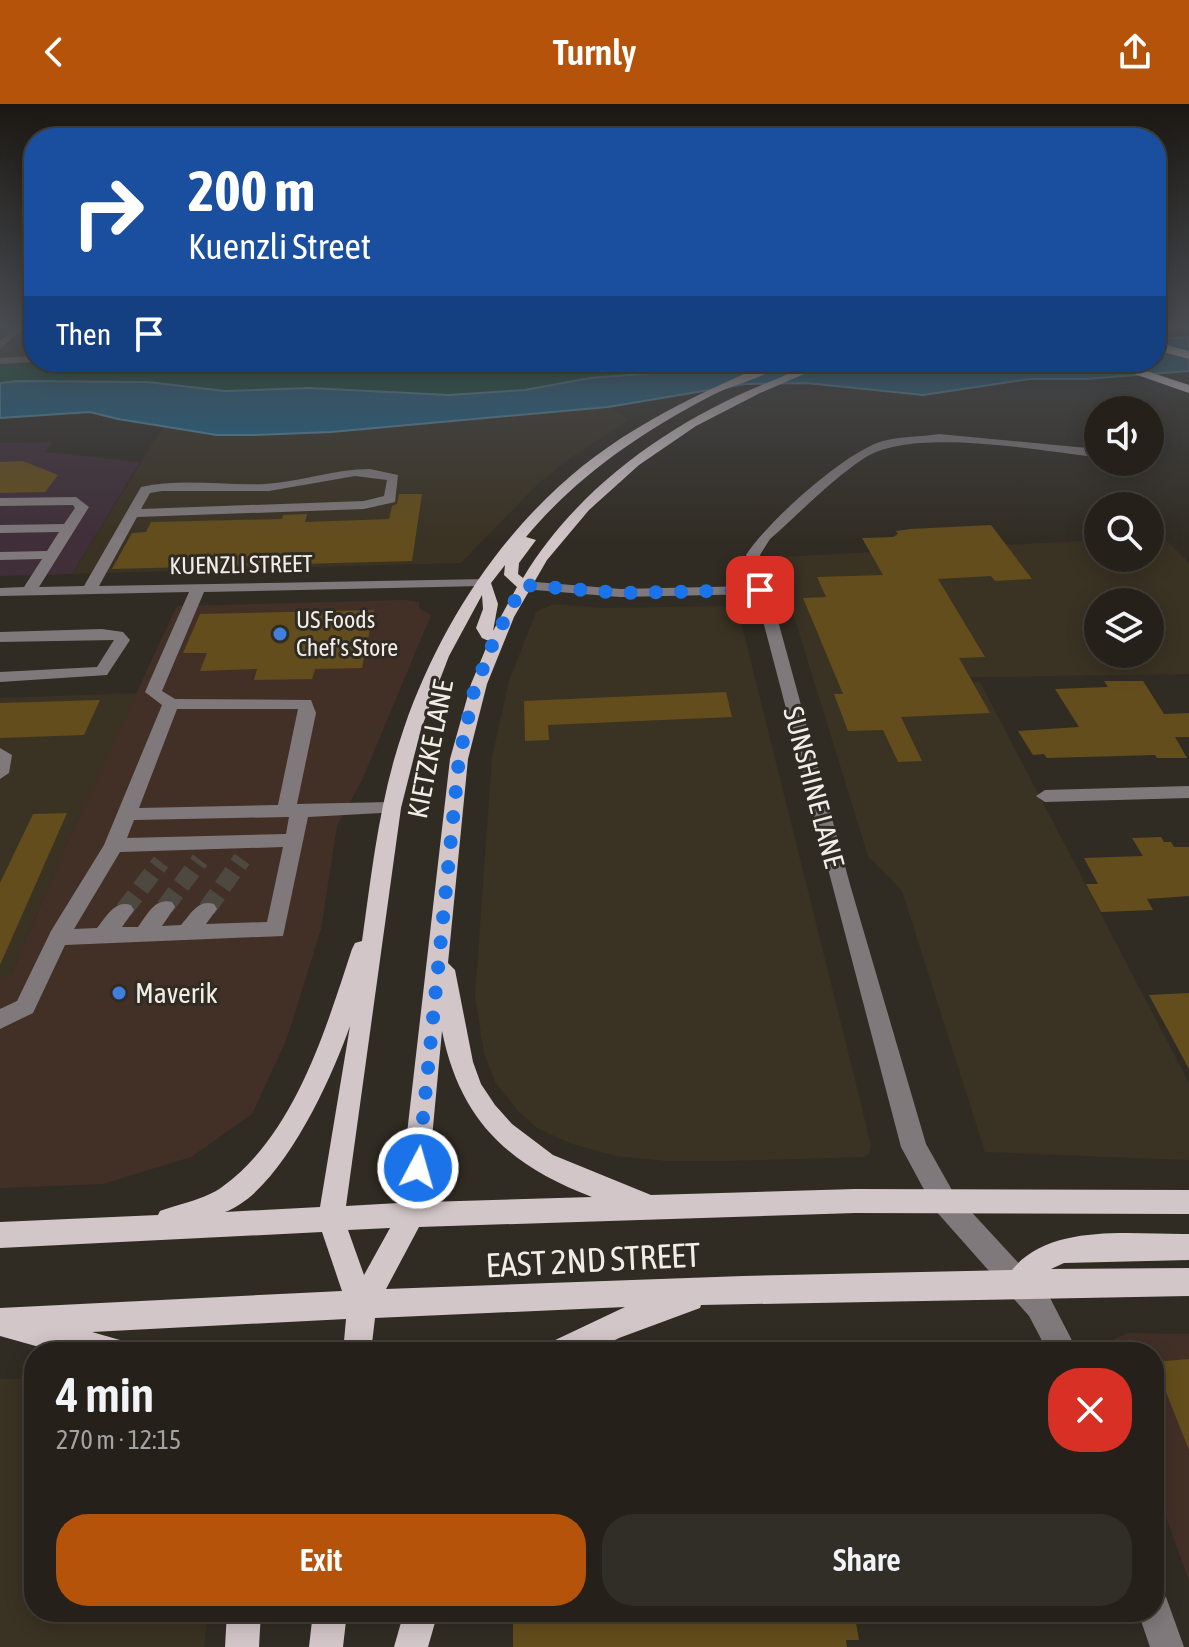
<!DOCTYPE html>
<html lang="en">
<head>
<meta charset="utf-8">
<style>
	:root { --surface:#25211a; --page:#312e27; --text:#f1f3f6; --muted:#a3a3a2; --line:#423e39; --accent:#b45309 }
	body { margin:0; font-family:"Asap Condensed",sans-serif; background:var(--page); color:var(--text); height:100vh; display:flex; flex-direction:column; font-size:30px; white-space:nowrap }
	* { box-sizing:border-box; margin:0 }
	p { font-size:26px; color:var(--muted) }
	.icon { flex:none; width:44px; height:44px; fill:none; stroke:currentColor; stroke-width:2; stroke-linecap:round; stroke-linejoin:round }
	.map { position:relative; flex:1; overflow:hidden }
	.panel { position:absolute; left:24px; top:1238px; width:1140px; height:280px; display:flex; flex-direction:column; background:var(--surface); border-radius:32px; box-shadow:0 4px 20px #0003,0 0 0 2px var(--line) }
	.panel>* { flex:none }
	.banner { position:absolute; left:24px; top:24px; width:1142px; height:244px; border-radius:32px; box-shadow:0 4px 20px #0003,0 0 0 2px var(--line); background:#1a4fa0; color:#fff; overflow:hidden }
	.tools { position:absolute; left:1084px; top:292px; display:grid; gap:16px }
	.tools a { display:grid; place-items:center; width:80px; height:80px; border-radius:50%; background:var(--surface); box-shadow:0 4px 20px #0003,0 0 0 2px var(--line); font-size:40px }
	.pin { position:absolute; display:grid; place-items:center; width:68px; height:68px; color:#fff; margin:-34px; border-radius:16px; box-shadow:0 4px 12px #0006 }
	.me { position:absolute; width:88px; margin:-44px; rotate:6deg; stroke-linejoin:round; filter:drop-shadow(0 0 6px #0008) }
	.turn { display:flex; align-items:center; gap:28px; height:168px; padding:0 32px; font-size:36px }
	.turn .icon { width:104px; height:104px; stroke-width:2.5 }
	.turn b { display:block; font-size:56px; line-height:68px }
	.then { display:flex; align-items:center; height:76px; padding:0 32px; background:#0003; gap:16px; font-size:30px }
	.round { display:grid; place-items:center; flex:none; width:84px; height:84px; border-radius:32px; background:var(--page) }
	.overview { display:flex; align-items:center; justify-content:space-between; height:136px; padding:0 32px }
	h1 { font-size:48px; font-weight:600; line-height:60px }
	.button { display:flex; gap:16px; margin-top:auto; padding:16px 32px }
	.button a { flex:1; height:92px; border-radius:32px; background:var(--accent); color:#fff; font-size:32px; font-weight:600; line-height:92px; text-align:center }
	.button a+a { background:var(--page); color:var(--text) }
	header { display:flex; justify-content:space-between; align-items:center; height:104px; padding:0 32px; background:var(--accent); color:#fff; font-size:36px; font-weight:600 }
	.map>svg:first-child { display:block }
	.commercial { fill:#423027 }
	.built { fill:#3a3223; fill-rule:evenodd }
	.medical { fill:#402e38 }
	.green { fill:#035034 }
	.water { fill:#17658e; stroke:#588ea9; stroke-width:2 }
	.building { fill:#634d1c }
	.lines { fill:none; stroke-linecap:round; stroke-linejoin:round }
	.minor-tunnel { stroke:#4e4940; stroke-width:18; stroke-dasharray:18 9; stroke-linecap:butt }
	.minor { fill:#80797b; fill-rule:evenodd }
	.major { fill:#d3c6c9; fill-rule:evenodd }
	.highway { fill:#f4e4e8; fill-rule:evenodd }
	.route { stroke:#1a73e8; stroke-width:14; stroke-dasharray:0 25.2 }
	.shop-dot { fill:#3f7fe0; stroke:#312c23; stroke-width:3 }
	.labels { text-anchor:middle; stroke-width:6; stroke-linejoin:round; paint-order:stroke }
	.far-street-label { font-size:24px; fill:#f1eee7; stroke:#312c23 }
	.far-poi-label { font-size:24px; fill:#f1eee7; stroke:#312c23; text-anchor:start }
	.street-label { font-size:28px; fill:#f1eee7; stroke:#312c23 }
	.poi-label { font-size:28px; fill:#f1eee7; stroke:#312c23; text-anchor:start }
	.near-street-label { font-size:34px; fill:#f1eee7; stroke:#312c23 }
</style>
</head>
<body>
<header><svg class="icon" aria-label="back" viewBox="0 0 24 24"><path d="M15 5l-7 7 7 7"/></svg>Turnly<svg class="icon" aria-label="share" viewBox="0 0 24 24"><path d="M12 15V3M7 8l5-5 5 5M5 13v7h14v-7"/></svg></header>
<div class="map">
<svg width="1189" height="1543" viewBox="0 0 1189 1543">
	<rect width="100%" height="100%" fill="#312c23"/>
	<path class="commercial" d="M404 496 419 498V504L431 511 362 676 337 722 321 825 287 934 252 1010 191 1053 103 1080 0 1084V875L12 869 72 727 177 502Z
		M1128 1229 1189 1230V1476L1154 1381V1248H1107L1114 1235Z"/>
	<path class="built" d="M0 221H34V258H58L0 262Z
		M609 303 629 316 573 352 540 378 461 459 72 470 164 321 217 331H253L331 328Z
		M1150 433H1163L1189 459V570L975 573 855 580 980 578 1189 979V1056L985 1048 902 787 868 752 780 467 781 453 1098 436V454H1150ZM1098 498H1150V550H1098Z
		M553 500 605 504 716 502 730 503 739 510 864 1012 871 1043 869 1050 862 1053 727 1057H666L616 1052 572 1040 537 1024 517 1006 495 978 484 949 475 893 492 653 509 577 536 508Z
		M137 589 72 727 12 869 0 875V594Z
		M0 1275H34V1508H208L204 1543H0Z"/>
	<path class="medical" d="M52 338 45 348 140 358 72 470 0 472V339Z"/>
	<path class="green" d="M58 258H760L590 274 525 286 449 291 309 284 225 287 176 280 88 276 0 279V262Z"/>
	<path class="water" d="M1189 233V267L1085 275H1030L923 291 806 279 745 280 608 303 331 328 253 331H217L118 315 90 308 0 314V279L18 277 148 278 225 287 309 284 449 291 525 286 590 274 775 260 1156 258V235Z"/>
	<path class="building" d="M23 357 58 371 45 388 0 389V358Z
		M399 390H422L412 457 112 465 132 429 146 428 151 418 282 415 283 411 307 410 305 418 389 415 392 402 397 400Z
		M991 421 1032 475 995 477 991 472 938 475 985 553 959 554 990 609 901 613 922 657 898 658 883 626 848 627 834 590H843L803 494 826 493 817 473 883 471 862 434 893 433 898 430 896 427 910 425Z
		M374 506 362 564 315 565 312 575 254 576 257 565 200 567 207 549H183L200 510Z
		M1104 577H1143L1164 610 1189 609V633H1175L1187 654H1157L1155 651 1047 654 1044 650 1033 651 1018 627 1079 623 1055 585 1108 583Z
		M726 588 732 613 548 621 549 636 525 637 524 597Z
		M100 596 84 631 0 634V599Z
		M67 709 45 759 0 861V779L33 710Z
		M1161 733 1164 738H1171L1174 743H1189V792L1147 795 1153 806 1101 808 1086 780H1098L1084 754 1143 752 1132 734Z
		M1189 889V965L1149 891Z
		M1189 1255V1346L1154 1258Z
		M513 1508H854L859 1536H846L847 1543H513Z"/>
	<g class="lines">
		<path class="minor-tunnel" d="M165 803 200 756
			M207 805 242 755
			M124 806 161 758"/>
		<path class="minor" d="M17 221H27L0 245V237Z
			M34 252V258L0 260V254Z
			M939 330 1098 345V353C1040 347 910 322 863 355 830 377 801 408 770 435L760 451 851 784 926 1040 953 1088 1049 1192 1078 1248H1048L1029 1212 935 1106 901 1043 756 490 620 493 523 485 516 481 523 477 620 485 754 482 746 451C767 418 846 347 883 337 901 332 921 333 939 330Z
			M370 365 398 371 395 398 364 405 137 413 99 482 487 475 489 478 482 482 204 488 162 587 175 595 311 596 316 609 297 700 392 698 399 700 401 704 399 708 308 713 283 832 65 841 33 909 0 925V905L17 897 51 827 104 741 162 601 145 588 189 488 0 492V484L24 483 42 455 0 456V448L47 447 59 428 0 429V421L64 420 75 404 73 401 0 402V394L76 393 89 403 39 483 84 482 141 383C182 374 223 382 265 380 300 378 334 365 370 365ZM355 372 387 376 384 392 364 397 141 405 150 389 162 387H269ZM177 605H298L278 701 139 704ZM286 713H289L286 730 127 734 134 716ZM283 743 267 818 206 820 217 805 214 800C198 795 191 810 181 821L162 822 175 803 172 798C155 793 147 811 138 823H122L134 806 131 801C115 796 107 812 97 824L74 825 120 748Z
			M102 525 123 528 130 536 107 571 0 578V568L97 563 114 536 0 538V528Z
			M0 644 12 651 9 669 0 675Z
			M1189 682V694L1045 698 1036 692 1045 686Z
			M1154 1488 1166 1493 1184 1543H1150L1138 1508H1154Z"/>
		<path class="major" d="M772 258H786C764 275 732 280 707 294 640 329 575 374 526 433L536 436 519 459 518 470 523 474C579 381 675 315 774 276 793 268 811 258 832 258L760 289 696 322 639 361 589 406 547 456 514 513 487 580 468 655 448 859 455 866 473 958 481 980 495 1001 512 1020 553 1051 651 1091 855 1085 1189 1086V1110L855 1109 419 1123 386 1185 743 1172 1012 1166C1051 1118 1133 1131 1189 1130V1156L1064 1159 1051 1165 1189 1164V1192L701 1201 700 1204 619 1234 591 1248H547L551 1238 625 1203 375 1214 371 1248H343L346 1215 92 1228 127 1238 131 1248H57L0 1232V1204L342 1187 322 1128 0 1144V1118L158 1111 160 1107C179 1100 206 1095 222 1083 295 1030 325 927 352 845L355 839 362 837C372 766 380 692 404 624 446 503 525 391 636 325 680 298 725 278 772 258ZM505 461 504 471 517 483 493 527 498 500 491 479ZM482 491 483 505 476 524 482 534 489 537 471 580 450 655 399 1099 346 1102 401 704 421 625 449 552ZM350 922 320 1103 225 1108C281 1087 331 976 350 922ZM442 927C460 1016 508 1061 592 1093L426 1098ZM390 1124 364 1171 348 1126Z
			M227 1508H261L259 1543H225Z
			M313 1508H347L343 1543H309Z
			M404 1508H438L428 1543H394Z"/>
		<path class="highway" d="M1156 238 1189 247V255L1156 246Z
			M1100 258H1119L1189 281V289Z"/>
	</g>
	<linearGradient id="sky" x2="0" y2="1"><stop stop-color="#1b1813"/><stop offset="0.51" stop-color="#484b50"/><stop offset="1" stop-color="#484b50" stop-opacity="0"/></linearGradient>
	<rect width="1189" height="437" fill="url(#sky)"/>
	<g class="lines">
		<path class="route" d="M418 1064 459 655 474 587 495 534 523 481 620 489 760 486"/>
	</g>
	<g class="shop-dot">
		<circle cx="280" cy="530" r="8"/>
		<circle cx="119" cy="889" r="8"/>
	</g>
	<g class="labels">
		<g class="far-street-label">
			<text transform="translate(241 461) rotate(-1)" y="8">KUENZLI STREET</text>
		</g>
		<g class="far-poi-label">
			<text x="296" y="524">US Foods<tspan x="296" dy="28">Chef's Store</tspan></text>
		</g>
		<g class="street-label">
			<text transform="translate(430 645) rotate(-79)" y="10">KIETZKE LANE</text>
			<text transform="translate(814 683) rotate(75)" y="10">SUNSHINE LANE</text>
		</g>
		<g class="poi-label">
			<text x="135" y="899">Maverik</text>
		</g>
		<g class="near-street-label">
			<text transform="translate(593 1156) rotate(-3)" y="12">EAST 2ND STREET</text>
		</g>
	</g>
</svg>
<div class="tools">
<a><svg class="icon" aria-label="sound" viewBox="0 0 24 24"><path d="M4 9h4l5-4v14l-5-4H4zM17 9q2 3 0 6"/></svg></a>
<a><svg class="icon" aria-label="search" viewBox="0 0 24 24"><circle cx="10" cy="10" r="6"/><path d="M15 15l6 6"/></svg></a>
<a><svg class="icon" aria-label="layers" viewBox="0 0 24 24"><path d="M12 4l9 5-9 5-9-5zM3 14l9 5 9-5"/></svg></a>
</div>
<div class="pin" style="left:760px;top:486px;background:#d93025"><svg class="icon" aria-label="arrive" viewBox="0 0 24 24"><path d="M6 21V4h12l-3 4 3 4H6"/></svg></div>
<svg class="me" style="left:418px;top:1064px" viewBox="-20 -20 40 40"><circle r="17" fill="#1a73e8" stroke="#fff" stroke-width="3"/><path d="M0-11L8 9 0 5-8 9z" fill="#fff"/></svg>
<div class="banner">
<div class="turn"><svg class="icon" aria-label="right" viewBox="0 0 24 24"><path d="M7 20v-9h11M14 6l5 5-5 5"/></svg><div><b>200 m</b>Kuenzli Street</div></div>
<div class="then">Then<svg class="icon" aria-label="arrive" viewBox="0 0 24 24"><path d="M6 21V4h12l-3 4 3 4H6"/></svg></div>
</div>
<section class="panel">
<div class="overview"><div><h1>4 min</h1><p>270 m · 12:15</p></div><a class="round" style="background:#d93025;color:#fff"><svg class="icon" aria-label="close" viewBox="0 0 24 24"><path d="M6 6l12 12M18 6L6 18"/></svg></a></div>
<div class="button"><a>Exit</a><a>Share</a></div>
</section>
</div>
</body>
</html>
